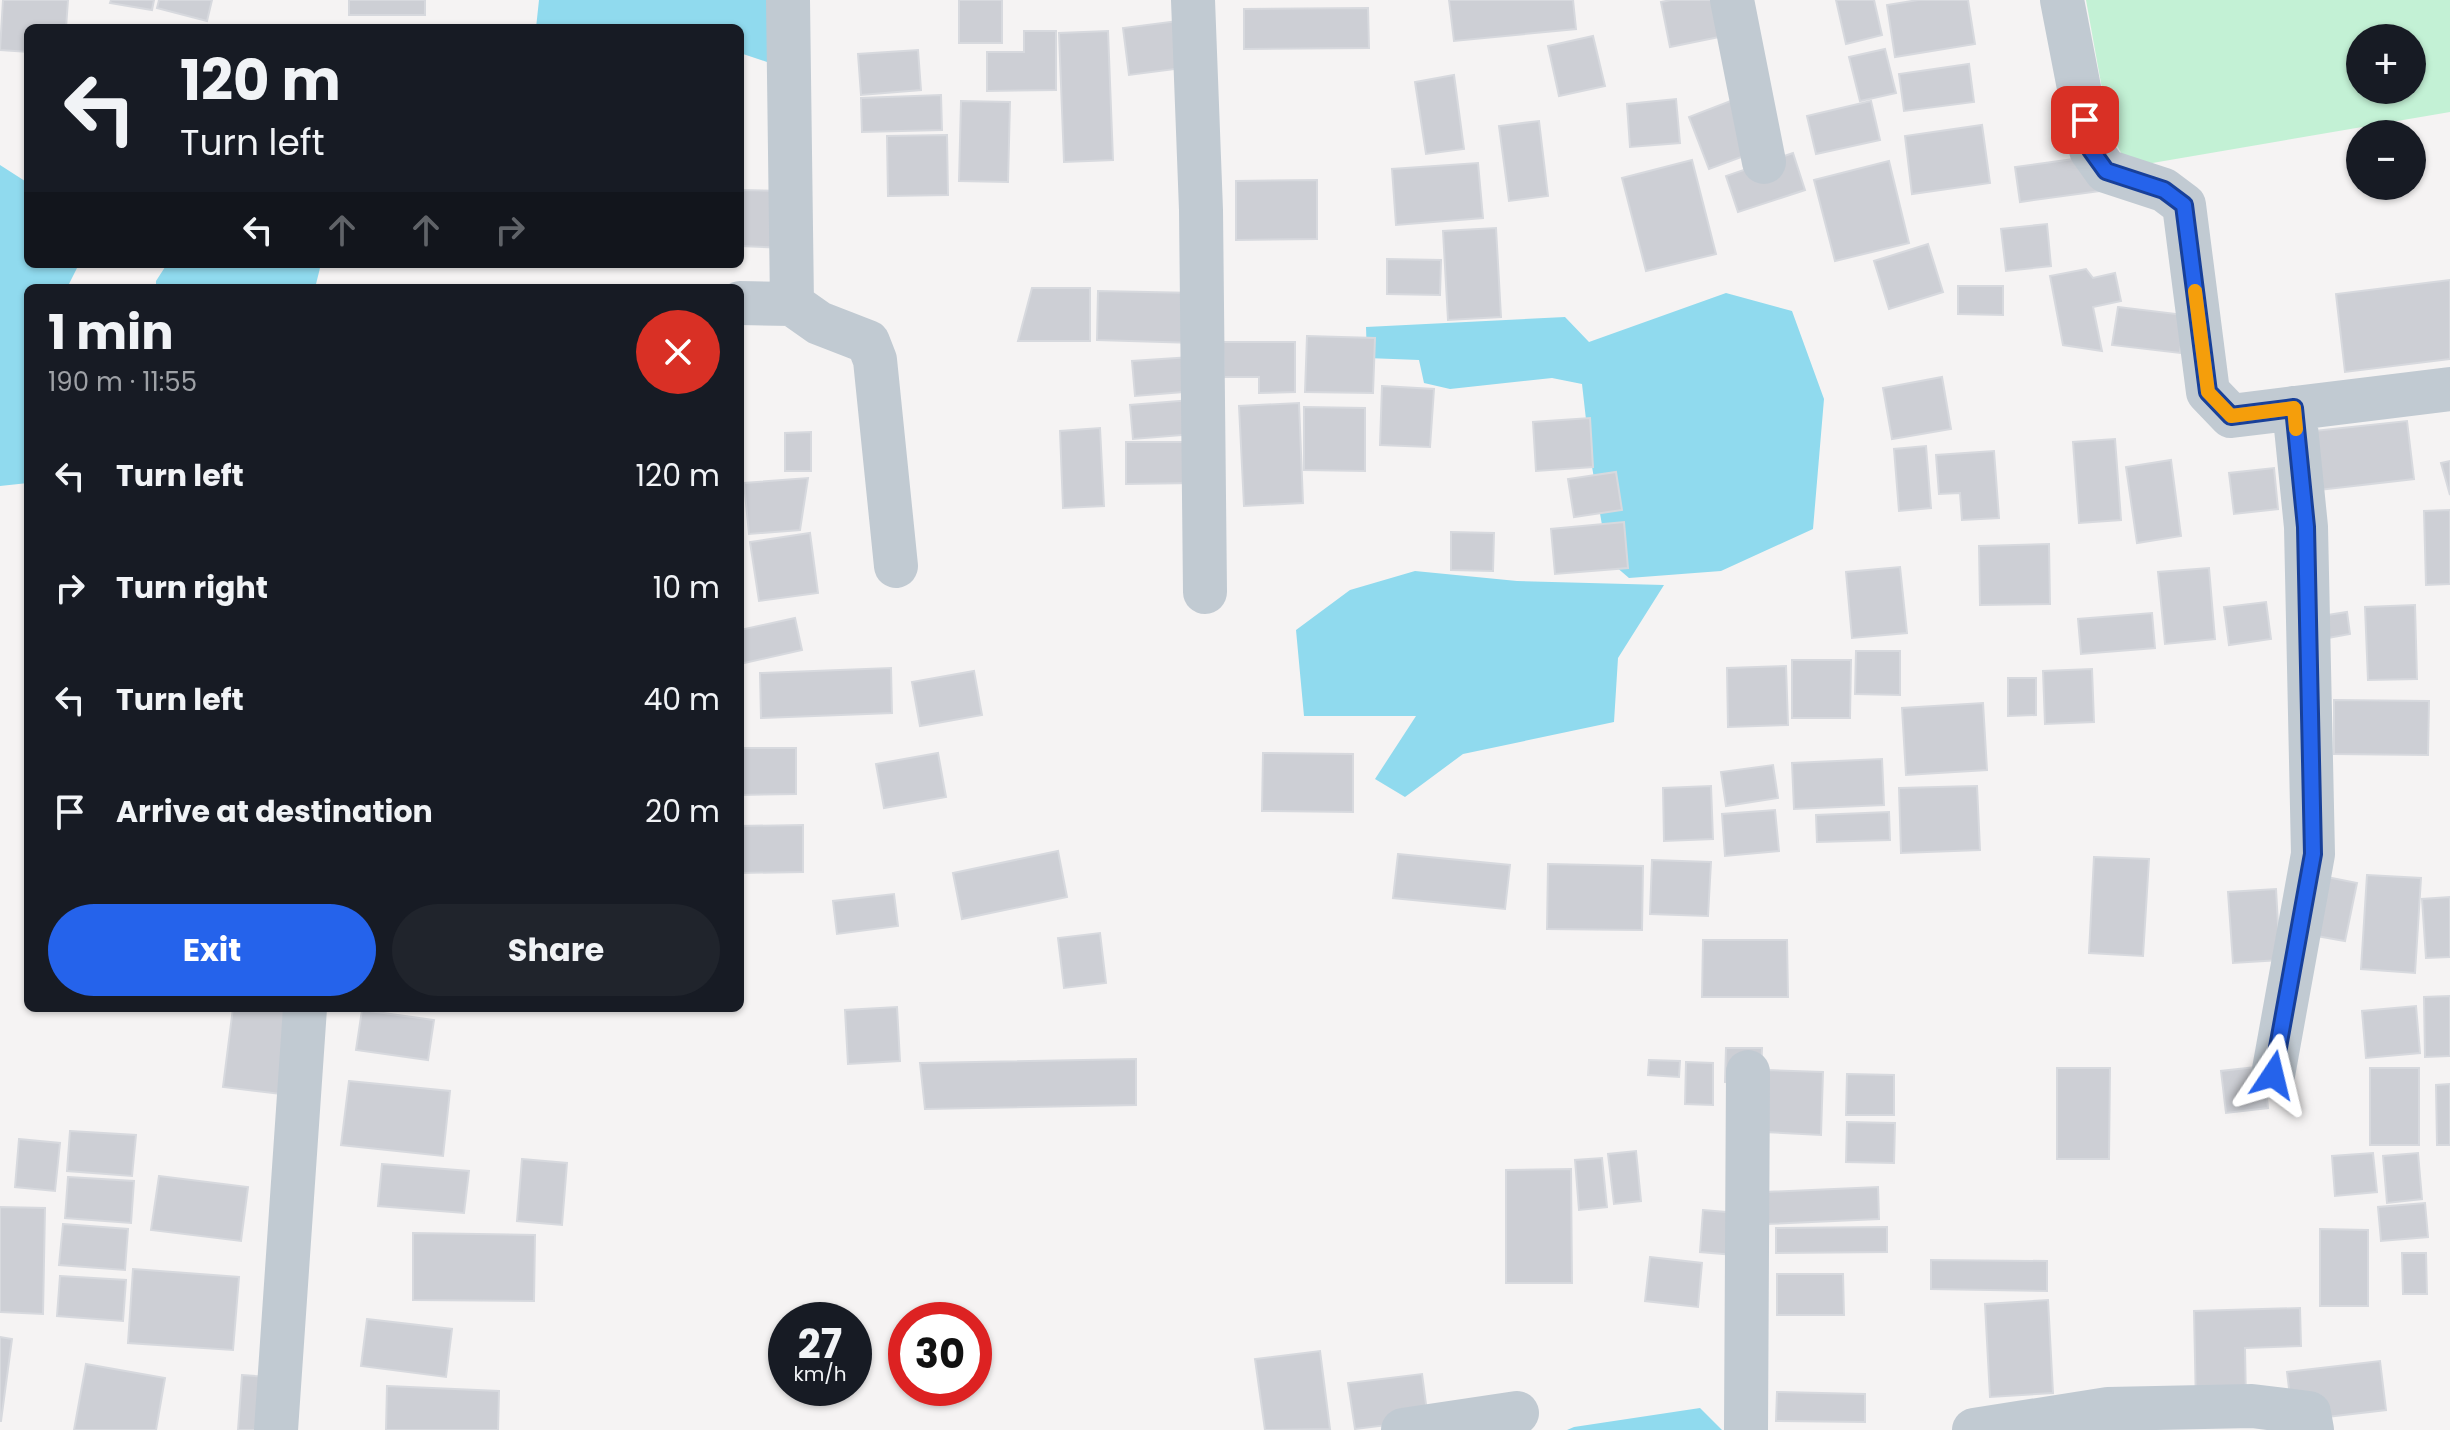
<!DOCTYPE html>
<html lang="en">
<head>
<meta charset="utf-8">
<style>
	:root { --surface:#171b24; --page:#20242c; --text:#f1f3f6; --muted:#9ea1a6; --accent:#2563eb }
	body { margin:0; font-family:Poppins,sans-serif; background:var(--page); color:var(--text); height:100vh; display:flex; flex-direction:column; font-size:30px; white-space:nowrap }
	* { box-sizing:border-box; margin:0 }
	p { font-size:26px; color:var(--muted) }
	.icon { flex:none; width:44px; height:44px; fill:none; stroke:currentColor; stroke-width:2; stroke-linecap:round; stroke-linejoin:round }
	.map { position:relative; flex:1; overflow:hidden }
	.sheet { position:absolute; left:24px; top:284px; width:720px; height:728px; display:flex; flex-direction:column; background:var(--surface); border-radius:12px; box-shadow:0 2px 6px #0004 }
	.sheet>* { flex:none }
	.banner { position:absolute; left:24px; top:24px; width:720px; height:244px; border-radius:12px; box-shadow:0 2px 6px #0004; background:#171b24; color:var(--text); overflow:hidden }
	.tools { position:absolute; left:2346px; top:24px; display:grid; gap:16px }
	.tools a { display:grid; place-items:center; width:80px; height:80px; border-radius:50%; background:var(--surface); box-shadow:0 2px 6px #0004; font-size:40px }
	.speed { position:absolute; left:768px; top:1302px; display:flex; gap:16px; font-size:40px; font-weight:700; text-align:center }
	.speed>* { display:grid; place-content:center; width:104px; height:104px; border-radius:50%; background:var(--surface); box-shadow:0 2px 6px #0004; line-height:1 }
	.speed small { font-size:20px; font-weight:400 }
	.speed .limit { border:12px solid #d22; background:#fff; color:#111 }
	.pin { position:absolute; display:grid; place-items:center; width:68px; height:68px; color:#fff; margin:-34px; border-radius:16px; box-shadow:0 4px 12px #0006 }
	.me { position:absolute; width:88px; margin:-44px; rotate:10deg; stroke-linejoin:round; filter:drop-shadow(0 0 6px #0008) }
	.turn { display:flex; align-items:center; gap:28px; height:168px; padding:0 24px; font-size:36px }
	.turn .icon { width:104px; height:104px; stroke-width:2.5 }
	.turn b { display:block; font-size:56px; line-height:68px }
	.lanes { display:flex; align-items:center; height:76px; padding:0 24px; background:#0003; justify-content:center; gap:40px; direction:ltr }
	.lanes .off { opacity:.35 }
	.round { display:grid; place-items:center; flex:none; width:84px; height:84px; border-radius:42px; background:var(--page) }
	.head { display:flex; align-items:center; justify-content:space-between; height:136px; padding:0 24px }
	h1 { font-size:48px; font-weight:700; line-height:60px }
	.primary-button { display:flex; gap:16px; margin-top:auto; padding:16px 24px }
	.primary-button a { flex:1; height:92px; border-radius:48px; background:var(--accent); color:#fff; font-size:32px; font-weight:700; line-height:92px; text-align:center }
	.primary-button a+a { background:var(--page); color:var(--text) }
	ul { padding:0; list-style:none }
	li { display:flex; align-items:center; gap:24px; height:112px; padding:0 24px }
	li div { flex:1 }
	li b { display:block; font-size:30px }
	li em { font-style:normal }
	.map>svg:first-child { display:block }
	.green { fill:#c3f1d5; fill-rule:evenodd }
	.water { fill:#90daee }
	.building { fill:#cdcfd5; stroke:#d7d9de; stroke-width:2 }
	.lines { fill:none; stroke-linecap:round; stroke-linejoin:round }
	.minor { stroke:#c1cad2; stroke-width:44 }
	.route-casing { stroke:#184099; stroke-width:20 }
	.route { stroke:#2563eb; stroke-width:14 }
	.slow { stroke:#f59e0b; stroke-width:14 }
</style>
</head>
<body>
<div class="map">
<svg width="2450" height="1430" viewBox="0 0 2450 1430">
	<rect width="100%" height="100%" fill="#f5f3f3"/>
	<path class="green" d="M2086 0H2450V112L2129 167 2110 133ZM2360 38H2412V90H2360Z"/>
	<path class="water" d="M539 0H771L770 63 740 53V28H536Z
		M0 165 28 183V264H79L67 288H28V483L0 486Z
		M167 264H321L315 288H156V281Z
		M1726 293 1792 311 1824 399 1813 529 1721 571 1629 578 1608 560 1590 455 1582 384 1552 378 1450 389 1424 383 1419 360 1367 358 1366 327 1565 317 1589 342Z
		M1415 571 1517 581 1664 585 1618 658 1614 722 1463 754 1405 797 1375 779 1416 716H1304L1296 630 1350 590Z
		M1700 1408 1722 1430H1567L1574 1427Z"/>
	<path class="building" d="M3 0H68L66 28H28V52L0 50Z
		M111 0H154L152 10 110 3Z
		M159 0H212L207 21 157 8Z
		M349 0H425V15H349Z
		M959 0H1002V43H959Z
		M1449 0H1573L1576 29 1454 41Z
		M1671 0H1728L1734 34 1670 47 1661 2Z
		M1836 0H1874L1882 35 1846 44Z
		M1918 0H1968L1975 44 1895 57 1887 5Z
		M1368 8 1369 48 1244 49V9Z
		M1185 20 1191 67 1129 75 1123 28Z
		M1024 31H1056V90L987 91V52H1024Z
		M1108 31 1113 160 1064 162 1059 33Z
		M1593 36 1605 86 1559 96 1548 46Z
		M1885 49 1896 93 1860 101 1849 57Z
		M918 50 921 90 861 95 858 54Z
		M1969 64 1974 102 1904 111 1899 74Z
		M1454 75 1464 149 1426 154 1415 82Z
		M1759 90 1779 143 1709 169 1689 117Z
		M941 95 942 130 862 132 861 98Z
		M1676 99 1680 143 1630 147 1627 104Z
		M961 101 1010 102 1008 182 959 181Z
		M1871 101 1880 140 1816 154 1807 116Z
		M1539 121 1548 196 1509 201 1499 126Z
		M1982 125 1990 183 1912 194 1905 136Z
		M947 135 948 195 888 196 887 136Z
		M1793 153 1805 190 1738 212 1726 176Z
		M2103 155 2108 190 2020 202 2015 167Z
		M1692 160 1716 254 1646 271 1622 178Z
		M1889 161 1909 243 1835 261 1814 180Z
		M1478 163 1483 218 1396 225 1392 169Z
		M1317 180V239L1236 240V181Z
		M740 190 788 191 786 248 740 246Z
		M2047 224 2051 266 2006 271 2001 229Z
		M1496 228 1501 317 1448 320 1443 231Z
		M1928 244 1943 292 1889 309 1874 261Z
		M1387 259 1441 260 1440 295 1387 294Z
		M2086 269 2093 278 2115 273 2121 301 2093 307 2102 351 2063 345 2050 276Z
		M2450 280V359L2345 372 2336 294Z
		M1958 286H2003V315L1958 314Z
		M1032 288H1090V341H1018Z
		M1098 291 1197 293 1195 343 1097 340Z
		M2118 307 2185 315 2180 353 2112 345Z
		M1307 336 1375 338 1373 393 1305 392Z
		M1223 342H1295V392L1259 393V377H1224Z
		M1206 356 1208 390 1135 396 1132 361Z
		M1942 377 1951 429 1892 439 1883 388Z
		M1382 386 1434 389 1430 447 1380 445Z
		M1204 399 1206 433 1133 439 1130 405Z
		M1299 403 1303 503 1244 506 1239 406Z
		M1304 407 1365 408V471L1304 470Z
		M1590 418 1593 467 1536 471 1533 422Z
		M2407 421 2414 479 2293 493 2286 434Z
		M1100 428 1104 506 1063 508 1060 431Z
		M811 432V471H785V433Z
		M2115 439 2121 520 2079 523 2073 442Z
		M1126 442H1196V483L1126 484Z
		M1926 446 1931 508 1899 511 1894 449Z
		M1994 451 1999 518 1962 520 1960 493 1939 494 1936 455Z
		M2171 460 2181 536 2137 543 2126 467Z
		M2450 461V495L2441 463Z
		M2274 468 2278 509 2234 514 2229 473Z
		M1616 472 1622 510 1574 517 1568 479Z
		M808 478 800 530 749 534 744 483Z
		M2450 510V584L2426 585 2424 511Z
		M1624 522 1628 568 1555 574 1551 529Z
		M1451 532 1494 533 1493 571 1451 570Z
		M810 533 818 593 759 601 750 542Z
		M2049 544 2050 604 1980 605 1979 546Z
		M1900 567 1907 633 1852 638 1846 572Z
		M2209 568 2215 639 2165 644 2158 572Z
		M2266 602 2271 639 2229 645 2224 607Z
		M2415 605 2417 679 2368 680 2365 607Z
		M2347 612 2350 634 2306 642 2302 619Z
		M2152 613 2155 648 2081 654 2078 619Z
		M795 618 802 650 740 664V630Z
		M1856 651H1900V695L1855 694Z
		M1792 660H1851L1850 718H1792Z
		M1786 666 1788 725 1728 727 1727 668Z
		M891 668 892 713 761 718 760 673Z
		M2092 669 2094 722 2045 724 2043 671Z
		M974 671 982 715 920 726 912 682Z
		M2008 678H2036V715L2008 716Z
		M2334 700 2429 701 2428 755 2334 754Z
		M1983 703 1987 770 1906 775 1902 708Z
		M740 748H796V794L740 795Z
		M938 753 946 797 884 808 876 764Z
		M1263 753 1353 754V812L1262 811Z
		M1882 759 1884 805 1794 809 1792 763Z
		M1773 765 1778 798 1726 806 1721 772Z
		M1711 786 1713 839 1664 841 1663 788Z
		M1977 786 1980 850 1901 853 1899 788Z
		M1775 810 1779 851 1725 856 1722 814Z
		M1889 812 1890 840 1817 842 1816 815Z
		M803 825V872L740 873V826Z
		M1058 851 1067 897 962 919 953 873Z
		M1398 854 1510 865 1505 909 1393 898Z
		M2094 857 2149 859 2143 956 2089 953Z
		M1652 860 1711 862 1708 916 1650 914Z
		M1548 864 1643 866 1642 930 1547 929Z
		M2317 875 2357 883 2345 941 2305 934Z
		M2367 875 2421 878 2415 973 2361 969Z
		M2276 889 2280 960 2233 963 2228 892Z
		M894 894 898 926 837 934 833 901Z
		M2450 897V957L2426 958 2422 899Z
		M1100 933 1106 983 1064 988 1058 938Z
		M1703 940H1787L1788 997H1702Z
		M2450 996V1056L2425 1057 2424 997Z
		M2416 1006 2420 1053 2366 1058 2362 1011Z
		M897 1007 900 1061 848 1064 845 1010Z
		M233 1008H299L289 1095 223 1087Z
		M362 1010 434 1020 428 1060 356 1050Z
		M1726 1048H1762L1761 1083 1725 1082Z
		M1136 1059V1105L925 1109 920 1063Z
		M1649 1060 1680 1061 1679 1077 1648 1075Z
		M1686 1062 1713 1063V1105L1685 1104Z
		M2264 1066 2268 1108 2226 1113 2221 1071Z
		M2057 1068H2110L2109 1159H2057Z
		M2370 1068H2419V1145H2370Z
		M1767 1070 1823 1072 1821 1135 1764 1132Z
		M1847 1074 1894 1075V1115H1846Z
		M349 1081 450 1091 443 1156 341 1145Z
		M2450 1084V1145H2437L2436 1085Z
		M1847 1122 1895 1123 1894 1163 1846 1162Z
		M70 1131 136 1135 132 1176 67 1171Z
		M19 1139 60 1143 55 1191 15 1187Z
		M1636 1151 1641 1201 1614 1204 1608 1154Z
		M2373 1153 2377 1192 2335 1196 2332 1156Z
		M2418 1153 2422 1199 2387 1203 2383 1156Z
		M1602 1158 1607 1207 1579 1210 1575 1160Z
		M522 1159 567 1163 562 1225 517 1221Z
		M382 1164 469 1171 464 1213 378 1206Z
		M1571 1169 1572 1283H1506V1170Z
		M159 1176 248 1187 241 1241 151 1230Z
		M68 1177 134 1181 131 1223 65 1218Z
		M1878 1187 1879 1219 1766 1224 1765 1192Z
		M2425 1203 2428 1237 2381 1241 2378 1207Z
		M0 1207 45 1208 43 1314 0 1312Z
		M1703 1210 1761 1215 1758 1257 1700 1252Z
		M63 1224 128 1229 125 1270 59 1265Z
		M1887 1227V1252L1776 1253V1228Z
		M2320 1229 2368 1230V1306H2320Z
		M413 1233 535 1235 534 1301 413 1300Z
		M2402 1253H2426L2427 1294H2403Z
		M1650 1257 1702 1263 1698 1307 1645 1301Z
		M1931 1260 2047 1261V1291L1931 1289Z
		M133 1269 239 1277 233 1350 128 1343Z
		M1777 1274H1843L1844 1315H1777Z
		M60 1276 126 1280 123 1321 57 1316Z
		M2048 1300 2053 1393 1990 1397 1985 1304Z
		M2300 1308 2301 1346 2245 1348 2246 1404 2196 1406 2194 1311Z
		M367 1319 452 1329 446 1377 361 1366Z
		M0 1337 12 1339 1 1421H0Z
		M1320 1351 1330 1429 1265 1430 1255 1359Z
		M2380 1361 2386 1410 2293 1421 2287 1372Z
		M86 1364 165 1378 156 1430H74Z
		M1422 1374 1428 1420 1355 1429 1348 1383Z
		M242 1375 294 1379 290 1430H238Z
		M387 1386 499 1391 498 1430H386Z
		M1777 1392 1865 1394V1422L1776 1421Z"/>
	<g class="lines">
		<path class="minor" d="M1193 0 1201 210 1205 592
			M1732 0 1764 162
			M2062 0 2091 150 2106 171 2164 190 2184 205 2208 392 2231 416 2450 389
			M740 303 792 304 788 0
			M792 304 819 323 868 342 875 360 896 566
			M2273 1075 2313 854 2306 527 2294 408
			M276 1430 305 1008
			M1403 1430 1517 1413
			M1746 1430 1748 1072
			M1974 1430 2108 1409 2252 1406 2309 1413 2312 1430"/>
	</g>
	<g class="lines">
		<g class="route-casing">
			<path id="route" d="M2085 120 2091 150 2106 171 2164 190 2184 205 2208 392 2231 416 2294 408 2306 527 2313 854 2273 1075"/>
		</g>
		<use href="#route" class="route"/>
		<path class="slow" d="M2195 291 2208 392 2231 416 2294 408 2296 429"/>
	</g>
</svg>
<div class="tools">
<a>+</a>
<a>−</a>
</div>
<div class="speed"><div>27<small>km/h</small></div><div class="limit">30</div></div>
<div class="pin" style="left:2085px;top:120px;background:#d93025"><svg class="icon" aria-label="arrive" viewBox="0 0 24 24"><path d="M6 21V4h12l-3 4 3 4H6"/></svg></div>
<svg class="me" style="left:2273px;top:1075px" viewBox="-20 -20 40 40"><path d="M0-17L14 15 0 8-14 15z" fill="#2563eb" stroke="#fff" stroke-width="4"/></svg>
<div class="banner">
<div class="turn"><svg class="icon" aria-label="left" viewBox="0 0 24 24"><path d="M17 20v-9H6M10 6l-5 5 5 5"/></svg><div><b>120 m</b>Turn left</div></div>
<div class="lanes"><svg class="icon" aria-label="left" viewBox="0 0 24 24"><path d="M17 20v-9H6M10 6l-5 5 5 5"/></svg><svg class="icon off" aria-label="ahead" viewBox="0 0 24 24"><path d="M12 20V5M6 11l6-6 6 6"/></svg><svg class="icon off" aria-label="ahead" viewBox="0 0 24 24"><path d="M12 20V5M6 11l6-6 6 6"/></svg><svg class="icon off" aria-label="right" viewBox="0 0 24 24"><path d="M7 20v-9h11M14 6l5 5-5 5"/></svg></div>
</div>
<section class="sheet">
<div class="head"><div><h1>1 min</h1><p>190 m · 11:55</p></div><a class="round" style="background:#d93025;color:#fff"><svg class="icon" aria-label="close" viewBox="0 0 24 24"><path d="M6 6l12 12M18 6L6 18"/></svg></a></div>
<ul>
<li><svg class="icon" aria-label="left" viewBox="0 0 24 24"><path d="M17 20v-9H6M10 6l-5 5 5 5"/></svg><div><b>Turn left</b></div><em>120 m</em></li>
<li><svg class="icon" aria-label="right" viewBox="0 0 24 24"><path d="M7 20v-9h11M14 6l5 5-5 5"/></svg><div><b>Turn right</b></div><em>10 m</em></li>
<li><svg class="icon" aria-label="left" viewBox="0 0 24 24"><path d="M17 20v-9H6M10 6l-5 5 5 5"/></svg><div><b>Turn left</b></div><em>40 m</em></li>
<li><svg class="icon" aria-label="arrive" viewBox="0 0 24 24"><path d="M6 21V4h12l-3 4 3 4H6"/></svg><div><b>Arrive at destination</b></div><em>20 m</em></li>
</ul>
<div class="primary-button"><a>Exit</a><a>Share</a></div>
</section>
</div>
</body>
</html>
